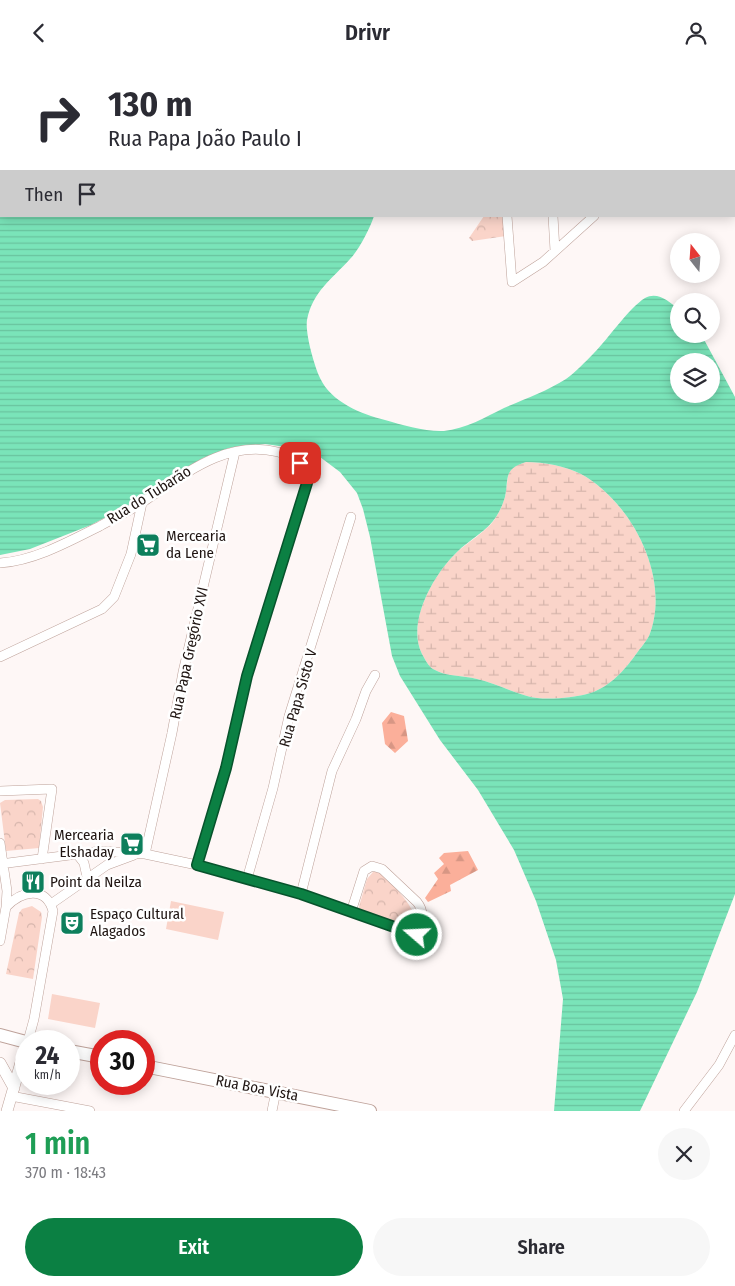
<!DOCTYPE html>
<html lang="en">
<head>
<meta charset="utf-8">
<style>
	:root { --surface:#fff; --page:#f7f7f7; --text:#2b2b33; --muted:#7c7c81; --accent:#0b8043 }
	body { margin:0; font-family:"Fira Sans Condensed",sans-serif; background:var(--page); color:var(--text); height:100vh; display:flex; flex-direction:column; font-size:19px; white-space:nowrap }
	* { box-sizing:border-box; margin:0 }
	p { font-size:16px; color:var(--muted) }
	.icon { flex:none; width:28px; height:28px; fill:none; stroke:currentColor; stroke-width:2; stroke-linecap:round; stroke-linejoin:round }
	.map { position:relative; height:1046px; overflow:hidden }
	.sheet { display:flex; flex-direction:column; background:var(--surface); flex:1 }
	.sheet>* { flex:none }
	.top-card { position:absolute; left:0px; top:0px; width:735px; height:152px; box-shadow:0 2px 12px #0003; background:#fff; color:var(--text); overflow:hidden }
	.needle { width:32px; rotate:343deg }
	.controls { position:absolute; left:670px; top:168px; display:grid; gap:10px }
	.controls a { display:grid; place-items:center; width:50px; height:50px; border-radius:50%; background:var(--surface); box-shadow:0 2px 12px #0003; font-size:25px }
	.speed { position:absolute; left:15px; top:965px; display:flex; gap:10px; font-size:25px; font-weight:700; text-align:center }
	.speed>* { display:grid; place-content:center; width:65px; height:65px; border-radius:50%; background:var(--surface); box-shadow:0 2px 12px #0003; line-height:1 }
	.speed small { font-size:12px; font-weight:400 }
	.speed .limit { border:8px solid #d22; background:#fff; color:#111 }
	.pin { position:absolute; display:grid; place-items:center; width:42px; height:42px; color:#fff; margin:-21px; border-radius:10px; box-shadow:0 2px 8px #0006 }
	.me { position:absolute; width:55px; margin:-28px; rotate:289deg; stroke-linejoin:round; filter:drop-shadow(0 0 4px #0008) }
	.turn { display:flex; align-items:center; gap:18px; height:105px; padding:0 25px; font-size:22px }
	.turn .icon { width:65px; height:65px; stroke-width:2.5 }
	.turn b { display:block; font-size:35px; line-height:42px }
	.then { display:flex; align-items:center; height:48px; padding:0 25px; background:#0003; gap:10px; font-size:19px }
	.round { display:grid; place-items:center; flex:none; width:52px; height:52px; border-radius:26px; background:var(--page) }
	.summary { display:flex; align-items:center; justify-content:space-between; height:85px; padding:0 25px }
	h1 { font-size:30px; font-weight:600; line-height:38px; color:#1e9e55 }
	.cta { display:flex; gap:10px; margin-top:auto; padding:10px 25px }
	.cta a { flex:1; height:58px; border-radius:30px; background:var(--accent); color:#fff; font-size:20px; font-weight:600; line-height:58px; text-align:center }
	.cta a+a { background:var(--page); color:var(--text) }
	header { display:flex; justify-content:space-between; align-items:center; height:65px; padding:0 25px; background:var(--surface); font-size:22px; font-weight:600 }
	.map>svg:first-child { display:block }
	.forest { fill:url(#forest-firs) }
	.wetland { fill:url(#wetland-marsh) }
	.park { fill:url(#park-crowns) }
	.pitch { fill:#fad4c9 }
	.water { fill:url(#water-rules); fill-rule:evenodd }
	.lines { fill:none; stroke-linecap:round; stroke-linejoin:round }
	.minor-casing { stroke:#bea29a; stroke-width:10 }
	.tertiary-casing { stroke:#bea29a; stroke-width:12 }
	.secondary-casing { stroke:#bea29a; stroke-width:14 }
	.minor { stroke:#fff; stroke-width:9 }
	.tertiary { stroke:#fff; stroke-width:11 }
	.secondary { stroke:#fff; stroke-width:12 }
	.route-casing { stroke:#07532c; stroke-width:12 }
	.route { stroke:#0b8043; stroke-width:9 }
	.labels { text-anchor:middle; stroke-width:5; stroke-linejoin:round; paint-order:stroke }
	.street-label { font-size:15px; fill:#1f1512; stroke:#fff }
	.poi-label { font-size:15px; fill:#1f1512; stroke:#fff; text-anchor:start }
</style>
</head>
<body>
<header><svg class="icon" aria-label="back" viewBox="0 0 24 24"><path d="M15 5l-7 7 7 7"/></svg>Drivr<svg class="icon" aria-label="person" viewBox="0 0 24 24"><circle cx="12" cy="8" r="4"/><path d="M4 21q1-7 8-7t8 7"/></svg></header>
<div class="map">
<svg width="735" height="1046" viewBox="0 0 735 1046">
	<defs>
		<pattern id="forest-firs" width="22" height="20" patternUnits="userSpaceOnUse" patternTransform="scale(1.25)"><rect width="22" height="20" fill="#fbaf9a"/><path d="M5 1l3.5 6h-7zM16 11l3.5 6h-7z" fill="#d79684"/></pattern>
		<pattern id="wetland-marsh" width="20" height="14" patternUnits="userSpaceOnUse" patternTransform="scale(1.25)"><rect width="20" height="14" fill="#fad4c9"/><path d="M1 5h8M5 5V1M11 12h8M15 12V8" fill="none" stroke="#d6b5ac"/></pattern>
		<pattern id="park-crowns" width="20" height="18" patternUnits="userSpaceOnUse" patternTransform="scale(1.25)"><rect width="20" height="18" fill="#fad4c9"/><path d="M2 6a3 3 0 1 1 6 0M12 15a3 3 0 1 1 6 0" fill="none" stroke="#d6b5ac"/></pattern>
		<pattern id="water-rules" width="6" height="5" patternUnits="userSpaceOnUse" patternTransform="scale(1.25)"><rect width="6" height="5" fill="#7ae4b9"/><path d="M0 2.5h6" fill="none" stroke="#69c39e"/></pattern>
	</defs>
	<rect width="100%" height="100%" fill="#fef7f6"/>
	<path class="forest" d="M391 647 404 651 408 676 395 688 385 679 382 658Z
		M468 786 478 805 450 820 451 826 428 837 425 833 438 814 434 808 444 799 439 793 444 788Z"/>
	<path class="wetland" d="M526 397C544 397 565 401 581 409 632 437 672 514 649 571 645 578 638 586 634 592 622 608 607 624 587 629 571 633 543 636 527 631 510 626 494 618 477 614 463 610 446 612 433 604 428 601 425 594 422 589 406 557 434 509 457 487 467 478 490 464 496 452 500 446 503 438 505 432 510 413 502 404 526 397Z"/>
	<path class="park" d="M484 151H505L506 171 472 176 469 173Z
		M38 734 41 736 43 742 39 783 6 786 0 738 5 735Z
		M373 807H380L383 810C391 819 430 854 407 862L358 845 367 814Z
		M32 841 41 847 42 852 33 914 6 909 19 848 22 844Z"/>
	<path class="pitch" d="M171 836 224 847 218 875 166 864Z
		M52 929 100 938 95 963 48 954Z"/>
	<path class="water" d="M0 0 41 1H1V151H374C370 163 359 185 350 194 332 214 313 226 307 255 305 268 314 300 320 313 331 337 361 349 385 355 402 360 426 367 444 366 465 364 486 352 504 343 525 334 547 326 566 314 576 307 585 297 594 288 608 274 629 243 645 233 658 226 669 237 679 244V269H701L735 332V829L697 927 640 1046H554L563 934 556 895 536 836 514 785 478 725 440 675 400 611 392 591 370 472 363 444 357 428 340 407 320 392 293 383 265 379 229 383 203 393 172 411 134 437 91 460 30 484 0 490ZM679 296H711V329H679ZM526 397C544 397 565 401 581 409 632 437 672 514 649 571 645 578 638 586 634 592 622 608 607 624 587 629 571 633 543 636 527 631 510 626 494 618 477 614 463 610 446 612 433 604 428 601 425 594 422 589 406 557 434 509 457 487 468 476 488 465 496 452 500 446 503 439 505 432 509 413 503 404 526 397Z"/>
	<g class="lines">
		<g class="minor-casing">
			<path id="minor" d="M499 0V1
				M545 0 552 1
				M597 0V1
				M681 1V0
				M734 29H735
				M734 126H735
				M507 151 512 217 543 197 594 151
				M553 151 555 186
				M0 498C34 496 70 476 100 461 114 453 130 446 143 437 184 410 225 374 278 387 296 392 304 400 307 418L247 611 226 703 197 800
				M0 592 102 544 114 532 131 489 142 438
				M0 726 52 724 42 794
				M0 778 7 826 6 842 0 876
				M77 789 84 798 87 812
				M145 789 172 668 183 607 235 387
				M0 799 101 786 145 789 197 800 301 829 417 870C421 858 426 848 417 837L382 804 372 801 364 806 351 847
				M247 814 273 723 289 651 351 452
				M301 829 332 706 356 654 366 626 375 610
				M51 839 107 800 134 790
				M6 842C21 826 46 820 53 846L34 954 28 976
				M11 1031 90 1046
				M272 1046 276 1026
				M684 1046 719 1000 735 970"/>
		</g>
		<g class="tertiary-casing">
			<path id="tertiary" d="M0 998 14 1023
				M7 1046 26 980"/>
		</g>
		<g class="secondary-casing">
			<path id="secondary" d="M0 970 26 977
				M69 986 101 992
				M144 1001 370 1046"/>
		</g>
		<use href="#minor" class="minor"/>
		<use href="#tertiary" class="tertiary"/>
		<use href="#secondary" class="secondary"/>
	</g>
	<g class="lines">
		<g class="route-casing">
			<path id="route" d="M300 398 306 407 307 418 247 611 226 703 197 800 301 829 417 870"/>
		</g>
		<use href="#route" class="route"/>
	</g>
	<defs>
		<g id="supermarket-square" transform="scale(1.25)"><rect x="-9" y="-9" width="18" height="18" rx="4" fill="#0d7f5c" stroke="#fff"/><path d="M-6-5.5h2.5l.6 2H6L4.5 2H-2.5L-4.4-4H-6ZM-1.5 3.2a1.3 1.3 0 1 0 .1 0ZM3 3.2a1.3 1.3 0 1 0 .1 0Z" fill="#fff"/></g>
		<g id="restaurant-square" transform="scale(1.25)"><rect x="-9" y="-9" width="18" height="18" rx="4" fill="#0d7f5c" stroke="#fff"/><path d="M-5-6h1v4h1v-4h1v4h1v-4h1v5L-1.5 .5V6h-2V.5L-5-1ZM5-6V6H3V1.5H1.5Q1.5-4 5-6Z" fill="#fff"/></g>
		<g id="theatre-square" transform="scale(1.25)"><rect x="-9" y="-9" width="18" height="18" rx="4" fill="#0d7f5c" stroke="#fff"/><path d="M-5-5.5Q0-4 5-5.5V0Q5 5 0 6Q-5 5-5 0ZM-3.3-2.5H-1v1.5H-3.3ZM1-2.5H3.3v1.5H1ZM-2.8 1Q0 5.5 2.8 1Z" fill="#fff"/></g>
	</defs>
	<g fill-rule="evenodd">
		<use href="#supermarket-square" x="148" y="480"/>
		<use href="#supermarket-square" x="132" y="779"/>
		<use href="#restaurant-square" x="33" y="817"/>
		<use href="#theatre-square" x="72" y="858"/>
	</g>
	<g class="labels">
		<g class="street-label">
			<text transform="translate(149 430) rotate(-32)" y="5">Rua do Tubarão</text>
			<text transform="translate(189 588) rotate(-78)" y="5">Rua Papa Gregório XVI</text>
			<text transform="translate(298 633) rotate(-74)" y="5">Rua Papa Sisto V</text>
			<text transform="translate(257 1023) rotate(11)" y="5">Rua Boa Vista</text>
		</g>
		<g class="poi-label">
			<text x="166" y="476">Mercearia<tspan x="166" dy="17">da Lene</tspan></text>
			<text x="114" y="775" text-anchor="end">Mercearia<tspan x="114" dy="17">Elshaday</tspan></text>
			<text x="50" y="822">Point da Neilza</text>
			<text x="90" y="854">Espaço Cultural<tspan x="90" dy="17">Alagados</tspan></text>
		</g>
	</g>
</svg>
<div class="controls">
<a><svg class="needle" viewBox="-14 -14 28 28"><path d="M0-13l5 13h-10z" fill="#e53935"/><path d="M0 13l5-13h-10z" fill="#7c7c81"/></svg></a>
<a><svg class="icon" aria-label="search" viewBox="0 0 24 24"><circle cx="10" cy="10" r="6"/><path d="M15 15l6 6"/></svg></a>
<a><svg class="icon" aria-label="layers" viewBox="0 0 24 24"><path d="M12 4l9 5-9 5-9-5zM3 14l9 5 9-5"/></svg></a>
</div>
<div class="speed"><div>24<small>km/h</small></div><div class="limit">30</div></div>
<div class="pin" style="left:300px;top:398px;background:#d93025"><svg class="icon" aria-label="arrive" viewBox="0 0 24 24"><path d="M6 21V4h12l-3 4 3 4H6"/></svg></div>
<svg class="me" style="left:417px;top:870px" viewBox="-20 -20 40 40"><circle r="17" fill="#0b8043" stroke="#fff" stroke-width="3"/><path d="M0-11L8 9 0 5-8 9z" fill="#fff"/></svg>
<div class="top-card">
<div class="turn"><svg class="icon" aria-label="right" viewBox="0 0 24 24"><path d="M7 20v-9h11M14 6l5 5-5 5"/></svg><div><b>130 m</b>Rua Papa João Paulo I</div></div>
<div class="then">Then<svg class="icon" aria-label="arrive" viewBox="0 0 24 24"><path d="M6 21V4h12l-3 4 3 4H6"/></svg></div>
</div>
</div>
<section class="sheet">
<div class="summary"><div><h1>1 min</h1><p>370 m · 18:43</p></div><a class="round"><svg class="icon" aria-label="close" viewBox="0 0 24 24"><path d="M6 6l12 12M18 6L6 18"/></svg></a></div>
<div class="cta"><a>Exit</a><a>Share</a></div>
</section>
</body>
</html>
